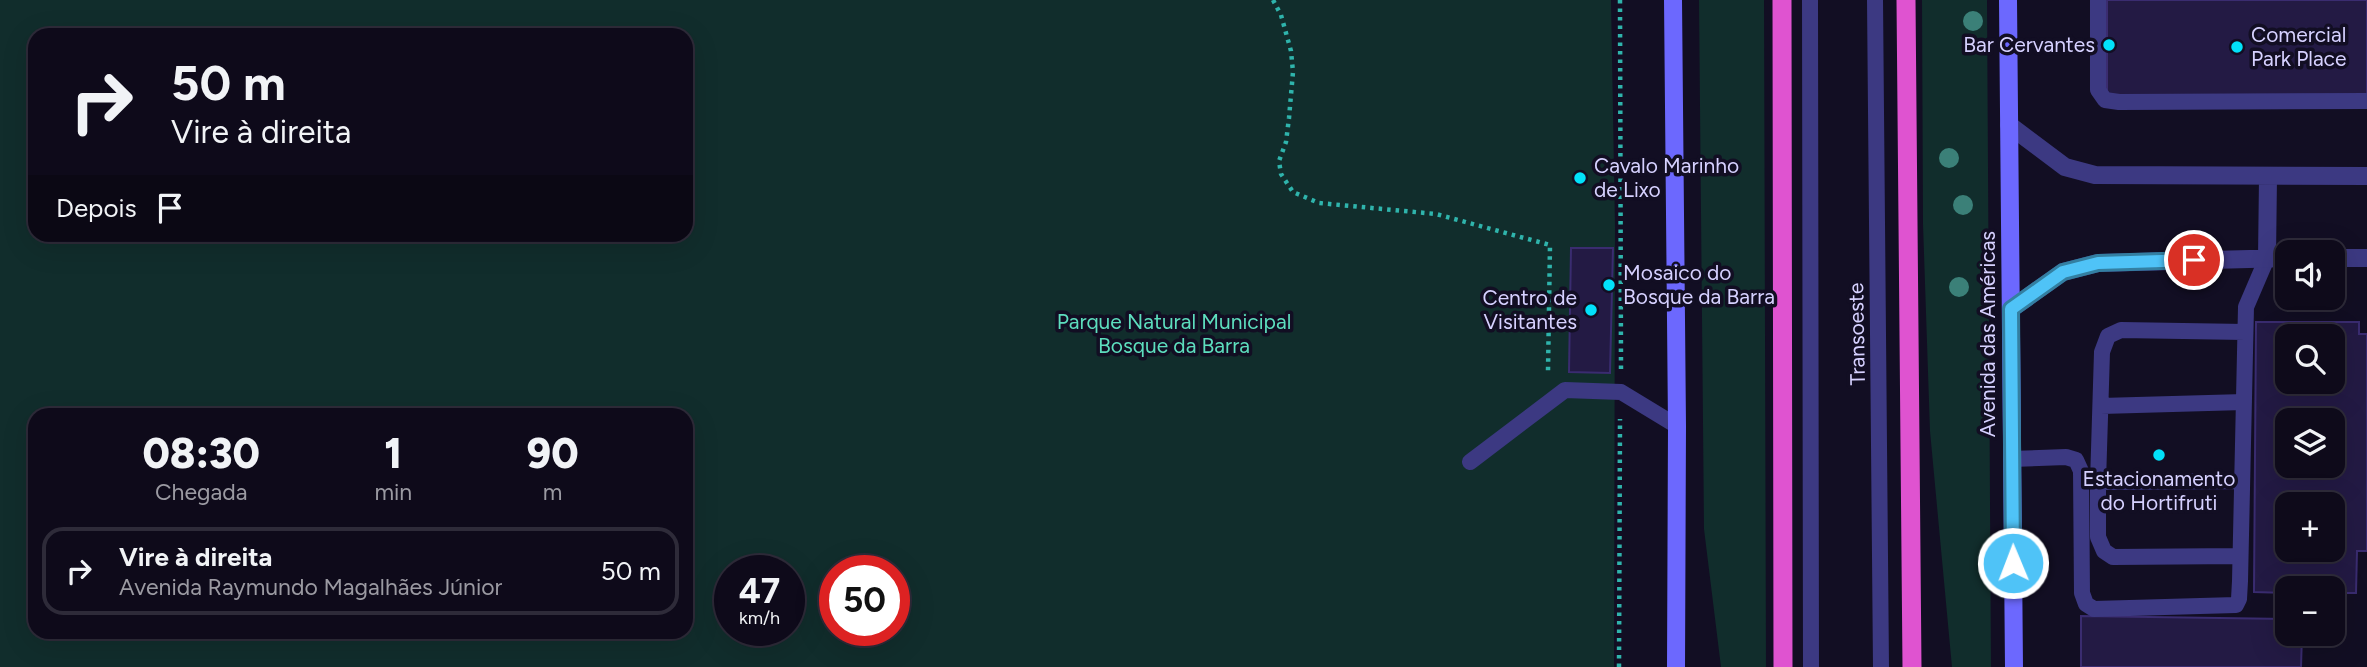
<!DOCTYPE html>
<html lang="pt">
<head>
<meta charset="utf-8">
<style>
	:root { --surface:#0e0a1a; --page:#171323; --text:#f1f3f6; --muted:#9b9aa2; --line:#2e2b39 }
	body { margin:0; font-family:Figtree,sans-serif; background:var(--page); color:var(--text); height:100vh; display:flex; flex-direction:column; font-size:26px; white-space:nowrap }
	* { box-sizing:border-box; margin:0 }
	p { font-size:23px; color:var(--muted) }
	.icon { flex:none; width:38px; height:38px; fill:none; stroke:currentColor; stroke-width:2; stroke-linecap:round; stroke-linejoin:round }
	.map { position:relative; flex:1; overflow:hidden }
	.details { position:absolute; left:28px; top:408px; width:665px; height:231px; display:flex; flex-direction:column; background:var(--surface); border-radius:21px; box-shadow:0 7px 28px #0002,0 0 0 2px var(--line) }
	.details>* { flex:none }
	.top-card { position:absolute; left:28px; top:28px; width:665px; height:214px; border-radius:21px; box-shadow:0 7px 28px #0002,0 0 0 2px var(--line); background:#0e0a1a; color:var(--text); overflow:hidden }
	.buttons { position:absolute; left:2275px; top:240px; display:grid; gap:14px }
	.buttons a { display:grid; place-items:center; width:70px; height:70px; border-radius:14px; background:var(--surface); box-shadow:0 7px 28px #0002,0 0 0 2px var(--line); font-size:35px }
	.speed { position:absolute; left:714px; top:555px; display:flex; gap:14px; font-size:35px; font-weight:700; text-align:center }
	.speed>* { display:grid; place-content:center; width:91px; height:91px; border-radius:50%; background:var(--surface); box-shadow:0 7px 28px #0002,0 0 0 2px var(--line); line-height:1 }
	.speed small { font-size:18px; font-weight:400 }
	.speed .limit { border:10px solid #d22; background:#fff; color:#111 }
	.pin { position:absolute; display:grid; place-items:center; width:60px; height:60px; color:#fff; margin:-30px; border:4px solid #fff; border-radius:50%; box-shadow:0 2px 7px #0007 }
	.me { position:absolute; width:77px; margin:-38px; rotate:359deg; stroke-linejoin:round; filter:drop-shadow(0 0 5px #0008) }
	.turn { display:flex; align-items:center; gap:24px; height:147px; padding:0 28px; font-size:32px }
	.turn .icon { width:91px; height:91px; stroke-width:2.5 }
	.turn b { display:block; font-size:49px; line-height:60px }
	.then { display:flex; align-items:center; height:66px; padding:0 28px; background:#0003; gap:14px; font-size:26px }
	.eta { display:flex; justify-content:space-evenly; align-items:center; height:119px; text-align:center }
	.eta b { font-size:42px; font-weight:800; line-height:49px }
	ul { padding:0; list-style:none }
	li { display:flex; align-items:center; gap:21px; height:88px; margin:0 14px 10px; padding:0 14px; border:4px solid var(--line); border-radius:21px }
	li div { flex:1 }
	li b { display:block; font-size:26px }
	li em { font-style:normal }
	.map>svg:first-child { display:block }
	.green { fill:#112d2c; fill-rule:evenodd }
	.building { fill:#231a44; stroke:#3a2c70; stroke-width:2; fill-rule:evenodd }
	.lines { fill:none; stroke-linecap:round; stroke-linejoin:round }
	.path { stroke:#2fb4ac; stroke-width:4.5; stroke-dasharray:3.5 5; stroke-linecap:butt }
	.service { stroke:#3c3982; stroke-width:16 }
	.minor { stroke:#3c3982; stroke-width:18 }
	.secondary { stroke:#6c68fe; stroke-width:18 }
	.trunk { stroke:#df53d0; stroke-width:19 }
	.tree { fill:#3b8078 }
	.route-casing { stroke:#337fa1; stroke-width:18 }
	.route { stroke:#4fc3f7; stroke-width:12 }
	.poi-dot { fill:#02e1fa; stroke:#120e23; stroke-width:2.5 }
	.labels { text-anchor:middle; stroke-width:7; stroke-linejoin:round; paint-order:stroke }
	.poi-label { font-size:21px; fill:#d6d1ff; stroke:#120e23; text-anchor:start }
	.park-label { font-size:21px; fill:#5ddebe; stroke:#120e23 }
	.street-label { font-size:21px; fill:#d6d1ff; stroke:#120e23 }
</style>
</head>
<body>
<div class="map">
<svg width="2367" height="667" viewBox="0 0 2367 667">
	<rect width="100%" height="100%" fill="#120e23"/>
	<path class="green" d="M0 0H1611L1615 227 1614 667H0ZM35 35H686V234H35ZM35 415H686V632H35ZM730 570H789V630H730ZM835 570H894V630H835Z
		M1699 0H1764L1766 667H1721L1704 529Z
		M1922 0H1987L1991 667H1952L1930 431 1923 224Z"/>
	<path class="building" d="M2107 0H2367V95L2107 97Z
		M1571 248H1613L1610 373 1569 372Z
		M2256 322H2359V334H2367V551H2357L2356 593H2333V588H2287V593L2254 592ZM2287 336H2333V382H2287ZM2287 420H2333V466H2287ZM2287 504H2333V550H2287Z
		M2081 616 2287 619V634H2302L2301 667H2081Z"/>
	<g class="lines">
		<path class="path" d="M1273 0 1281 15 1291 51 1293 72 1289 118 1286 142 1279 161 1281 174 1293 192 1319 203 1436 214 1550 245 1548 371
			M1620 0 1621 369
			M1619 667 1620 419"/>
		<path class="service" d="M1810 0 1811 667
			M1875 0 1881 667
			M2098 0V90L2105 100 2119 102 2367 101
			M2101 406 2244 402
			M2011 459 2066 457 2076 460 2081 471 2082 593 2086 604 2094 609 2236 605 2239 599 2240 581 2246 307 2267 258
			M1470 462 1565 390 1621 392 1677 426
			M2098 482 2242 481
			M2240 556 2113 557 2104 551 2098 537V482L2102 352 2108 336 2121 330 2245 332"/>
		<path class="minor" d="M2009 125 2065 167 2095 175 2367 176
			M2267 258 2268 177
			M2333 258H2367
			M2011 309 2063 272 2098 263 2287 258"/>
		<path class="secondary" d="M1673 0 1677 426 1676 667
			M2008 0 2014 667"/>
		<path class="trunk" d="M1782 0 1783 667
			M1906 0 1912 667"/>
	</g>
	<g class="tree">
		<circle cx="1973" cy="21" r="10"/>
		<circle cx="1949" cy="158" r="10"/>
		<circle cx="1963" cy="205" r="10"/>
		<circle cx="1959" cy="287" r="10"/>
	</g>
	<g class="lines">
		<g class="route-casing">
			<path id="route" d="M2013 563 2011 309 2063 272 2098 263 2194 260"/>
		</g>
		<use href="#route" class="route"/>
	</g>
	<g class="poi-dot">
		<circle cx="2109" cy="45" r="7"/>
		<circle cx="2237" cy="47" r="7"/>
		<circle cx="1580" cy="178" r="7"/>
		<circle cx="1609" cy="285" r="7"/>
		<circle cx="1591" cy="310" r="7"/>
		<circle cx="2159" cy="455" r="7"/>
	</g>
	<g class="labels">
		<g class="poi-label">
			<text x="2251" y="42">Comercial<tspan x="2251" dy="24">Park Place</tspan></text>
			<text x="2095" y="52" text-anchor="end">Bar Cervantes</text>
			<text x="1594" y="173">Cavalo Marinho<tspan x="1594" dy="24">de Lixo</tspan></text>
			<text x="1623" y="280">Mosaico do<tspan x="1623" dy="24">Bosque da Barra</tspan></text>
			<text x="1577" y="305" text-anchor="end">Centro de<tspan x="1577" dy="24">Visitantes</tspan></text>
			<text x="2159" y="486" text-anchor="middle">Estacionamento<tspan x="2159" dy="24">do Hortifruti</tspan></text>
		</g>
		<g class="park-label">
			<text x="1174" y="329">Parque Natural Municipal<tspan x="1174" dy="24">Bosque da Barra</tspan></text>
		</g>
		<g class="street-label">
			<text transform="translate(1857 334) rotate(-91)" y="7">Transoeste</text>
			<text transform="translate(1988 334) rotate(-90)" y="7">Avenida das Américas</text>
		</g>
	</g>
</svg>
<div class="buttons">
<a><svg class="icon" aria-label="sound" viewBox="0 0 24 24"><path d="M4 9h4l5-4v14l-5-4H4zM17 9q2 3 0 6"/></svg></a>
<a><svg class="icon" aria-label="search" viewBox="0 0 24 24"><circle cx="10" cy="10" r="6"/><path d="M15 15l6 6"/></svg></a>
<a><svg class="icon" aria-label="layers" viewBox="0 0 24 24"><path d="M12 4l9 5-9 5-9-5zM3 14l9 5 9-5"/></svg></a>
<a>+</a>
<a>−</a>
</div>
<div class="speed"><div>47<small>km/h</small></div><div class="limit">50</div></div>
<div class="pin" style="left:2194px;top:260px;background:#d93025"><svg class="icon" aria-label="arrive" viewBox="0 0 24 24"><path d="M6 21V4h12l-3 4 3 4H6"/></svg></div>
<svg class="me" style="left:2013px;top:563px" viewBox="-20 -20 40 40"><circle r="17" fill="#4fc3f7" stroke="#fff" stroke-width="3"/><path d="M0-11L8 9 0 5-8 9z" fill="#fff"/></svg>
<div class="top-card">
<div class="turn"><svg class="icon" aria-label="right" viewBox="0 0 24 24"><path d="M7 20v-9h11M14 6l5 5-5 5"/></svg><div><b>50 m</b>Vire à direita</div></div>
<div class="then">Depois<svg class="icon" aria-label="arrive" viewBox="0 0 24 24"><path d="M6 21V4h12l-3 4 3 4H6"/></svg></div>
</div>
<section class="details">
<div class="eta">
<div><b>08:30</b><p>Chegada</p></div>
<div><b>1</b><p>min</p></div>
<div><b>90</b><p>m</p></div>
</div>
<ul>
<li><svg class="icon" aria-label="right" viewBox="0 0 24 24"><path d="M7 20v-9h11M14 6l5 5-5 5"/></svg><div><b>Vire à direita</b><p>Avenida Raymundo Magalhães Júnior</p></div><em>50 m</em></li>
</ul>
</section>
</div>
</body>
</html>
